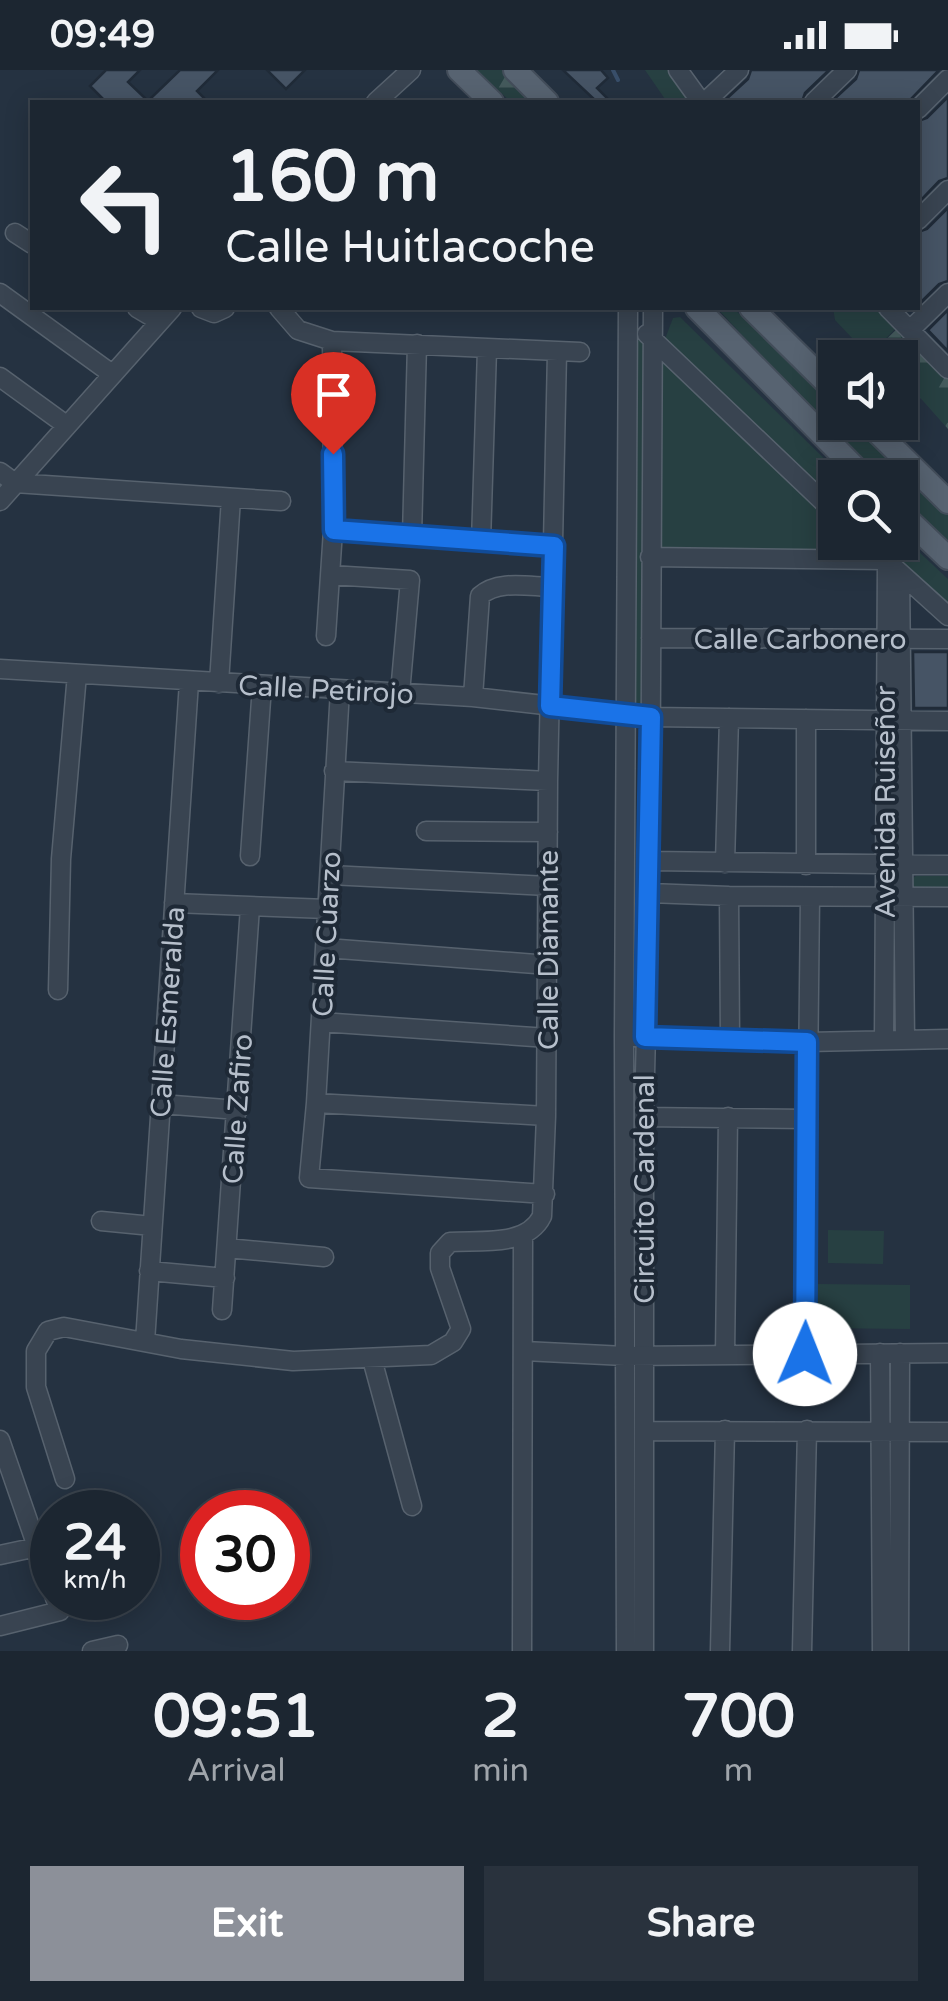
<!DOCTYPE html>
<html lang="en">
<head>
<meta charset="utf-8">
<style>
	:root { --surface:#1c2631; --page:#29323d; --text:#f1f3f6; --muted:#a0a5ab; --line:#3a434d; --accent:#8c9099 }
	body { margin:0; font-family:"Varela Round",sans-serif; background:var(--page); color:var(--text); height:100vh; display:flex; flex-direction:column; font-size:38px; white-space:nowrap }
	* { box-sizing:border-box; margin:0 }
	p { font-size:32px; color:var(--muted) }
	.icon { flex:none; width:55px; height:55px; fill:none; stroke:currentColor; stroke-width:2; stroke-linecap:round; stroke-linejoin:round }
	.map { position:relative; height:1581px; overflow:hidden }
	.side { display:flex; flex-direction:column; background:var(--surface); flex:1 }
	.side>* { flex:none }
	.hud { position:absolute; left:30px; top:30px; width:890px; height:210px; border-radius:0px; box-shadow:0 5px 25px #0003,0 0 0 2px var(--line); background:#1c2631; color:var(--text); overflow:hidden }
	.buttons { position:absolute; left:818px; top:270px; display:grid; gap:20px }
	.buttons a { display:grid; place-items:center; width:100px; height:100px; border-radius:0px; background:var(--surface); box-shadow:0 5px 25px #0003,0 0 0 2px var(--line); font-size:50px }
	.speed { position:absolute; left:30px; top:1420px; display:flex; gap:20px; font-size:50px; font-weight:700; text-align:center }
	.speed>* { display:grid; place-content:center; width:130px; height:130px; border-radius:50%; background:var(--surface); box-shadow:0 5px 25px #0003,0 0 0 2px var(--line); line-height:1 }
	.speed small { font-size:25px; font-weight:400 }
	.speed .limit { border:15px solid #d22; background:#fff; color:#111 }
	.pin { position:absolute; display:grid; place-items:center; width:85px; height:85px; color:#fff; margin:-102px -42px; border-radius:50% 50% 50% 0; rotate:-45deg; box-shadow:0 0 10px #0007 }
	.pin .icon { rotate:45deg }
	.me { position:absolute; width:110px; margin:-55px; rotate:1deg; stroke-linejoin:round; filter:drop-shadow(0 0 8px #0008) }
	.turn { display:flex; align-items:center; gap:35px; height:210px; padding:0 30px; font-size:45px }
	.turn .icon { width:130px; height:130px; stroke-width:2.5 }
	.turn b { display:block; font-size:70px; line-height:85px }
	.eta { display:flex; justify-content:space-evenly; align-items:center; height:170px; text-align:center }
	.eta b { font-size:60px; font-weight:800; line-height:70px }
	.primary-button { display:flex; gap:20px; margin-top:auto; padding:20px 30px }
	.primary-button a { flex:1; height:115px; border-radius:0px; background:var(--accent); color:#fff; font-size:40px; font-weight:800; line-height:115px; text-align:center }
	.primary-button a+a { background:var(--page); color:var(--text) }
	.status { display:flex; justify-content:space-between; align-items:center; height:70px; padding:0 50px; background:var(--surface); direction:ltr }
	.status svg { height:28px; fill:currentColor }
	.map>svg:first-child { display:block }
	.green { fill:#274042 }
	.forest { fill:url(#forest-firs) }
	.lines { fill:none; stroke-linecap:round; stroke-linejoin:round }
	.stream { stroke:#384e69; stroke-width:4 }
	.building { fill:#465465; stroke:#202b38; stroke-width:2.5 }
	.minor-casing { stroke:#57626e; stroke-width:21 }
	.major-casing { stroke:#434d5a; stroke-width:26 }
	.minor { stroke:#394451; stroke-width:18 }
	.major { stroke:#576371; stroke-width:22 }
	.route-casing { stroke:#114b97; stroke-width:25 }
	.route { stroke:#1a73e8; stroke-width:18 }
	.labels { text-anchor:middle; stroke-width:8; stroke-linejoin:round; paint-order:stroke }
	.street-label { font-size:28px; fill:#b6bfcb; stroke:#1e2936 }
</style>
</head>
<body>
<div class="status"><b>09:49</b><svg viewBox="0 0 49 12"><path d="M0 12V9h3v3zM5 12V6h3v6zM10 12V3h3v9zM15 12V0h3v12zM26 1h20v11H26zM47 4h2v5h-2z"/></svg></div>
<div class="map">
<svg width="948" height="1581" viewBox="0 0 948 1581">
	<defs>
		<pattern id="forest-firs" width="22" height="20" patternUnits="userSpaceOnUse" patternTransform="scale(2.5)"><rect width="22" height="20" fill="#274042"/><path d="M5 1l3.5 6h-7zM16 11l3.5 6h-7z" fill="#445a5c"/></pattern>
	</defs>
	<rect width="100%" height="100%" fill="#253241"/>
	<path class="green" d="M645 0H671L694 32H667Z
		M717 238H733L835 334V352L855 353 948 442V476L900 428V408L879 407 797 325Z
		M833 238H878L897 257 869 286 835 250Z
		M680 247 843 407 835 408V433L665 269 673 248Z
		M637 268 646 272 644 638H632L633 272Z
		M661 286 835 457V472L851 473 864 485 660 482Z
		M900 464 948 509V534L879 473 900 472Z
		M916 806H948V823L912 819 911 809Z
		M828 1160 884 1161 883 1194 828 1193Z
		M818 1214 910 1215V1259L817 1258Z"/>
	<path class="forest" d="M476 0H502L532 32H511Z
		M898 258 948 309V359L900 305V288L884 287 876 279Z"/>
	<g class="lines">
		<path class="stream" d="M613 0 618 10"/>
	</g>
	<path class="building" d="M106 0H140L128 12 148 31 180 0H218L197 21 208 32H106L90 16Z
		M267 0H305L286 19Z
		M563 0H601L608 8 597 18 611 32H597Z
		M751 0H829L805 23 802 32H723L748 9Z
		M859 0H939L908 32H831L856 9Z
		M948 27V108L939 111 918 133V51L927 48Z
		M948 138V211L939 214 918 235V162L927 159Z
		M948 240V281L928 260Z
		M913 582H948V638H914Z"/>
	<g class="lines">
		<g class="minor-casing">
			<path id="minor" d="M678 0 701 32
				M376 32 411 0
				M705 32 739 0
				M814 32 847 0
				M918 39 948 9
				M918 150 948 120
				M15 163 32 174
				M0 223 112 304
				M137 238 159 251
				M201 238 214 243 225 238
				M279 238 298 260 332 271 580 282
				M888 238 948 299
				M910 260 948 223
				M647 264 835 443
				M0 307 66 355
				M0 402 15 413 281 431
				M0 431 172 238
				M333 460 554 475
				M412 466 417 274
				M481 472 487 279
				M866 472 948 546
				M650 487 884 490
				M900 504 905 969
				M331 505 410 510 400 623
				M326 566 333 460 332 271
				M651 568 948 569
				M0 599 473 627 651 647 948 651
				M219 613 231 428
				M340 620 316 1033 309 1108 545 1124
				M473 627 480 526C498 509 531 517 553 517
				M806 649V795
				M334 701 548 711
				M426 761 548 762
				M250 786 262 616
				M650 791 948 795
				M725 793 729 648
				M330 805 548 816
				M649 823 729 826 948 827
				M729 826 730 970
				M174 833 327 839
				M326 878 549 895
				M58 920 61 789 77 604
				M321 952 548 968
				M634 967 807 972 948 969
				M884 970 887 493
				M316 1033 546 1046
				M161 1034 238 1040
				M644 1047 808 1049
				M101 1151 152 1156
				M227 1178 324 1187
				M149 1201 225 1208
				M222 1240 250 837
				M145 1272 189 612
				M524 1281 625 1286 948 1283
				M880 1283 882 1581
				M805 1284 810 827
				M725 1285 728 1047
				M372 1289 412 1436
				M644 1361 948 1362
				M0 1370 52 1520
				M65 1409 36 1317V1281L48 1261 64 1257 181 1279 293 1291 431 1285 453 1272 461 1259 440 1198V1183L450 1172C481 1170 527 1177 542 1146L546 1046 548 711 557 282
				M0 1485 37 1477
				M0 1556 60 1541 55 1528
				M92 1581 118 1575
				M522 1581 523 1166
				M626 1581 624 967 628 238
				M644 1581V1047L650 791 653 238
				M720 1581 725 1360
				M802 1581 807 1360
				M899 1581 900 1283"/>
		</g>
		<g class="major-casing">
			<path id="major" d="M459 0 492 32
				M515 0 547 32
				M697 238 865 408
				M751 238 835 321
				M867 352 948 432
				M900 442 948 488"/>
		</g>
		<use href="#minor" class="minor"/>
		<use href="#major" class="major"/>
	</g>
	<g class="lines">
		<g class="route-casing">
			<path id="route" d="M333 384 334 460 554 476 550 636 651 647 645 967 807 972 805 1284"/>
		</g>
		<use href="#route" class="route"/>
	</g>
	<g class="labels">
		<g class="street-label">
			<text x="800" y="579">Calle Carbonero</text>
			<text transform="translate(326 619) rotate(3)" y="10">Calle Petirojo</text>
			<text transform="translate(885 732) rotate(-90)" y="10">Avenida Ruiseñor</text>
			<text transform="translate(326 864) rotate(-87)" y="10">Calle Cuarzo</text>
			<text transform="translate(548 880) rotate(-90)" y="10">Calle Diamante</text>
			<text transform="translate(167 942) rotate(-86)" y="10">Calle Esmeralda</text>
			<text transform="translate(237 1039) rotate(-86)" y="10">Calle Zafiro</text>
			<text transform="translate(644 1119) rotate(-90)" y="10">Circuito Cardenal</text>
		</g>
	</g>
</svg>
<div class="buttons">
<a><svg class="icon" aria-label="sound" viewBox="0 0 24 24"><path d="M4 9h4l5-4v14l-5-4H4zM17 9q2 3 0 6"/></svg></a>
<a><svg class="icon" aria-label="search" viewBox="0 0 24 24"><circle cx="10" cy="10" r="6"/><path d="M15 15l6 6"/></svg></a>
</div>
<div class="speed"><div>24<small>km/h</small></div><div class="limit">30</div></div>
<div class="pin" style="left:333px;top:384px;background:#d93025"><svg class="icon" aria-label="arrive" viewBox="0 0 24 24"><path d="M6 21V4h12l-3 4 3 4H6"/></svg></div>
<svg class="me" style="left:805px;top:1284px" viewBox="-20 -20 40 40"><circle r="19" fill="#fff"/><path d="M0-13L10 11 0 6-10 11z" fill="#1a73e8"/></svg>
<div class="hud">
<div class="turn"><svg class="icon" aria-label="left" viewBox="0 0 24 24"><path d="M17 20v-9H6M10 6l-5 5 5 5"/></svg><div><b>160 m</b>Calle Huitlacoche</div></div>
</div>
</div>
<section class="side">
<div class="eta">
<div><b>09:51</b><p>Arrival</p></div>
<div><b>2</b><p>min</p></div>
<div><b>700</b><p>m</p></div>
</div>
<div class="primary-button"><a>Exit</a><a>Share</a></div>
</section>
</body>
</html>
